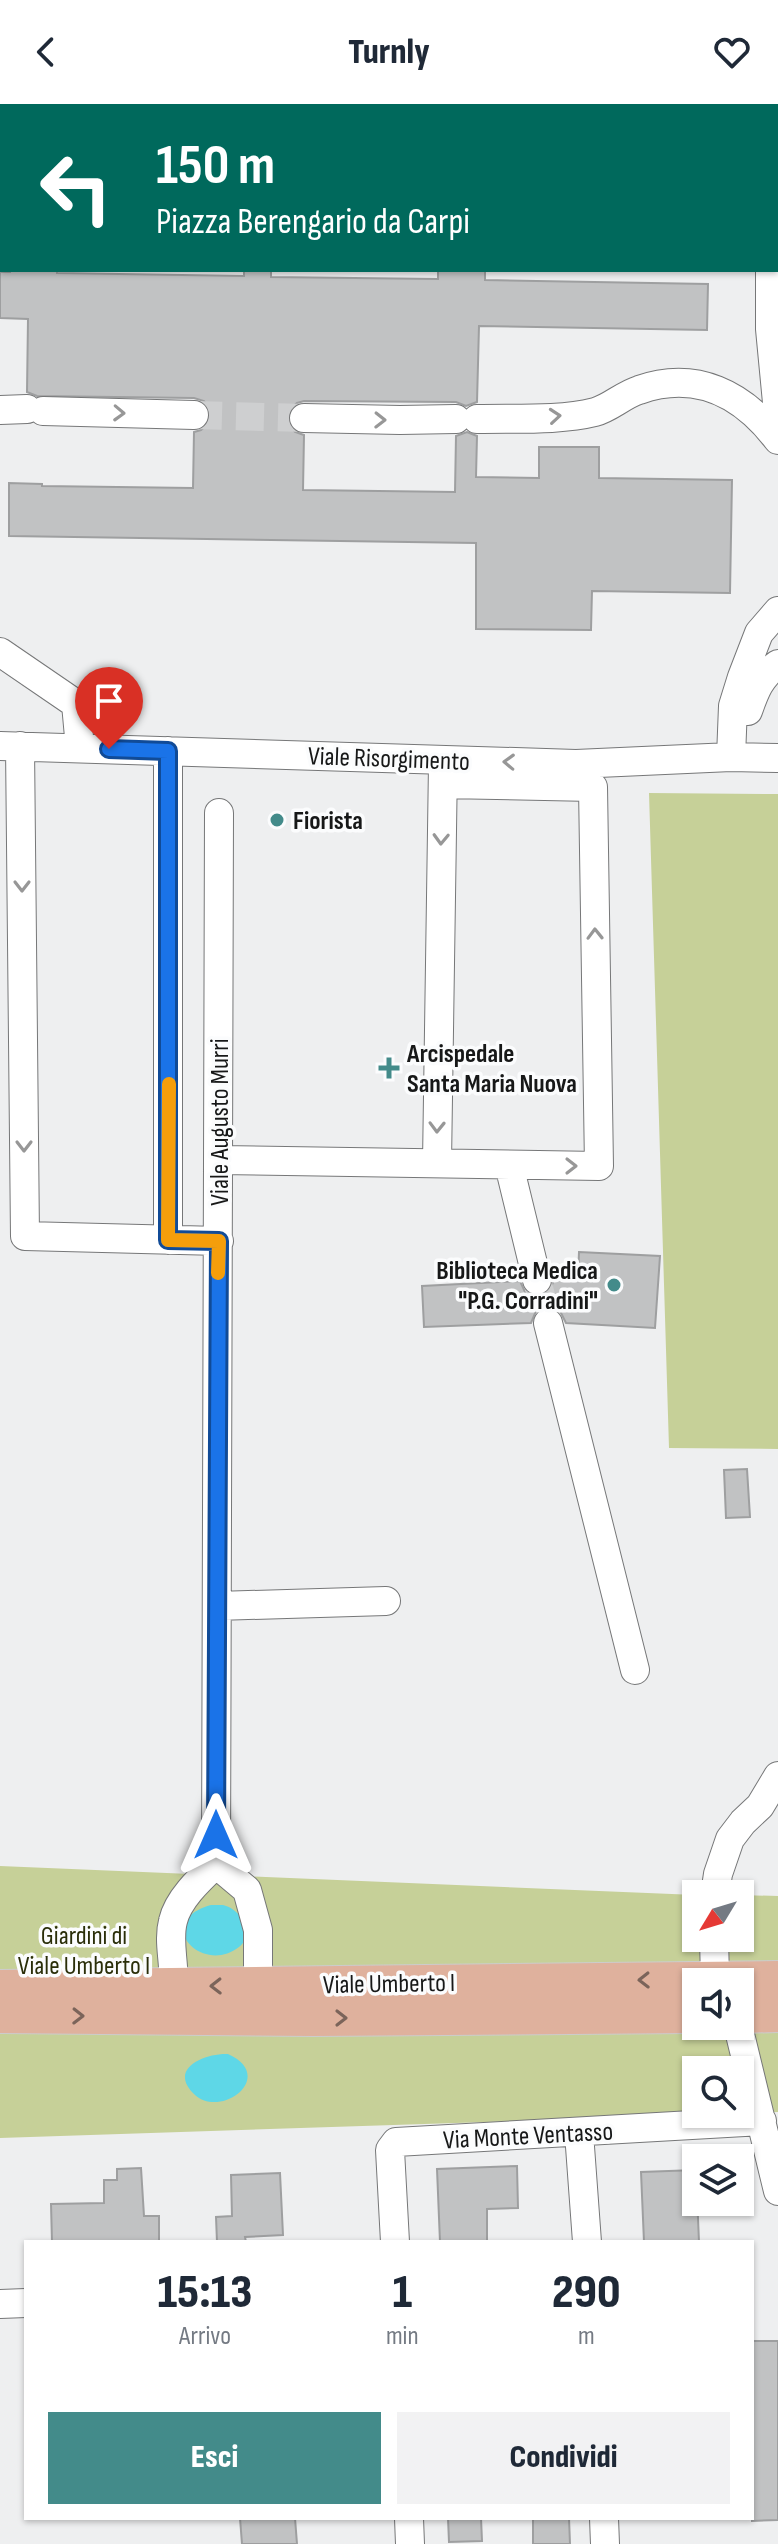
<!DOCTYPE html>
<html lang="it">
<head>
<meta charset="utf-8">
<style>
	:root { --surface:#fff; --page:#f2f2f3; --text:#1f2937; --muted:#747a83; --accent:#438b8a }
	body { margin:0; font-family:"Sofia Sans Condensed",sans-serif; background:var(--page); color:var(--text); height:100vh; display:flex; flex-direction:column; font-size:30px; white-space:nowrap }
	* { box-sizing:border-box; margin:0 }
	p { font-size:26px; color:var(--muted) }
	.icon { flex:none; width:44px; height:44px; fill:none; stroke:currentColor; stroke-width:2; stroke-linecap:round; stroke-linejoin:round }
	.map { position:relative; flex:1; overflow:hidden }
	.drawer { position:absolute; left:24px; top:2136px; width:730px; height:280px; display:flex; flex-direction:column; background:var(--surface); border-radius:0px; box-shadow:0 2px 6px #0004 }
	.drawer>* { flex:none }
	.hud { position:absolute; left:0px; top:0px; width:778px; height:168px; box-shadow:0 2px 6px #0004; background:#00695c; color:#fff; overflow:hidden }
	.needle { width:52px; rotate:232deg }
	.fabs { position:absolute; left:682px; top:1776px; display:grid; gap:16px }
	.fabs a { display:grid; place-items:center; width:72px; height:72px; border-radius:0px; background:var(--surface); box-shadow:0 2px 6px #0004; font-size:40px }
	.pin { position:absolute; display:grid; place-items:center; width:68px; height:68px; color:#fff; margin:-82px -34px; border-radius:50% 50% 50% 0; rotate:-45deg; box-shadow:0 0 8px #0007 }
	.pin .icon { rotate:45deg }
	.me { position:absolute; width:88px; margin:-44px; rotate:0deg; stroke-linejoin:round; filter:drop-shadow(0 0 6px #0008) }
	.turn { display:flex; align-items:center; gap:28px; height:168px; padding:0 24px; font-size:36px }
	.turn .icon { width:104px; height:104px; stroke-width:2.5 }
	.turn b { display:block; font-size:56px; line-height:68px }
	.eta { display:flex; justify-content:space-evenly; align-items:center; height:136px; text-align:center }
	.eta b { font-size:48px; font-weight:800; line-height:56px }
	.cta { display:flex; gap:16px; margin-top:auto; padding:16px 24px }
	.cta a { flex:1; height:92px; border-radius:0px; background:var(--accent); color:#fff; font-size:32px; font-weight:800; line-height:92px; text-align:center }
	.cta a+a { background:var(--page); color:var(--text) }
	header { display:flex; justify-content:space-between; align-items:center; height:104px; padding:0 24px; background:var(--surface); font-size:36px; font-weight:800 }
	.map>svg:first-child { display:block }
	.green { fill:#c6d098; fill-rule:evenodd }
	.water { fill:#5ed7e7 }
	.building { fill:#c1c2c3; stroke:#9e9fa0; stroke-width:2 }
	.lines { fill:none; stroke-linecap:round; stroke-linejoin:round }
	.minor-tunnel { stroke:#cecfd0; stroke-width:28; stroke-dasharray:28 14; stroke-linecap:butt }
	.minor-casing { stroke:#767778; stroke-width:30 }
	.major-casing { stroke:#ccc; stroke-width:38 }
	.minor { stroke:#fff; stroke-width:28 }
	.major { stroke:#dfb19d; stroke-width:36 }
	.oneway { stroke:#979797 }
	.oneway2 { stroke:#7b645a }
	.route-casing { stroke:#114b97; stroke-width:20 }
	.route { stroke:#1a73e8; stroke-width:14 }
	.slow { stroke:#f59e0b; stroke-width:14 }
	.poi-dot { fill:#438b8a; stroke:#fbfcfd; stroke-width:3 }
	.labels { text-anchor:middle; stroke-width:7; stroke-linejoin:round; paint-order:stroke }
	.street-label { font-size:26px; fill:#171818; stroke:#fbfcfd }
	.poi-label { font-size:26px; font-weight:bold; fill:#171818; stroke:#fbfcfd; text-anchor:start }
	.park-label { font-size:26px; fill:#2a2e09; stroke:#fbfcfd }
</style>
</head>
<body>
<header><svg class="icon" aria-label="back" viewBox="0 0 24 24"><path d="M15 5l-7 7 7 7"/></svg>Turnly<svg class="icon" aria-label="heart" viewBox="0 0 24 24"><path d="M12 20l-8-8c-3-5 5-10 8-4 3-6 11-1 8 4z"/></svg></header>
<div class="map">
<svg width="778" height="2440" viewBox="0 0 778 2440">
	<rect width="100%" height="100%" fill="#eeeff0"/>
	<path class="green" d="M649 689 778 690V1345L669 1344Z
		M0 1762 696 1791V1834H740V1791L778 1792V2008L740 2010V1966H696V2010H726L0 2034ZM696 1878H740V1922H696Z"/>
	<path class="water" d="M211 1801C215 1801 219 1801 223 1801 241 1805 256 1830 239 1843 202 1872 151 1818 211 1801Z
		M228 1950C277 1972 222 2015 195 1991 167 1965 204 1949 228 1950Z"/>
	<path class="building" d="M10 166H57V169L244 172V166H271V173L438 175V166H485V176L708 180 707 226 479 222 477 298 466 302 456 298 304 297 297 299 290 305 287 314 290 323 295 328 304 331 303 386 455 388 456 332 467 328 477 332 476 373 539 374V343H599V374L732 376 730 489 592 487 591 526 476 525V439L9 432V379L42 380V382L193 384 194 328 201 326 208 320 211 311 209 304 204 297 194 294 37 292 27 288 28 215 0 214V168H10Z
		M579 1148 660 1152 655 1224 566 1219 560 1207 553 1203 545 1202 536 1207 531 1219 424 1223 422 1182 520 1177 525 1188 533 1192 540 1193 549 1188 554 1176 578 1174Z
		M747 1365 750 1413 726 1414 724 1366Z
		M517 2062 518 2104 487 2105V2138H440L437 2065Z
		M141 2064 144 2112H159V2138H52L51 2100 104 2099V2076H117V2065Z
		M696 2066 699 2138H644L641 2068Z
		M280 2069 283 2131 245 2133 246 2138H217L216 2113 232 2112 231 2071Z
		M752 2237H778V2416L752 2417Z
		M240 2414H295L297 2440H242Z
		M448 2414H481L482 2437 449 2438Z
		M533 2414H569L570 2440H533Z"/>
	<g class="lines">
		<path class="minor-tunnel" d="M194 311 304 314
			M537 1176 548 1219"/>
		<g class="minor-casing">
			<path id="minor" d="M768 0V2
				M770 166V225L778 309
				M0 306 27 305
				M43 307 194 311
				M304 314 400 316 456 315
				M477 315C514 314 559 317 595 308 610 304 623 291 639 286 696 266 743 290 778 336
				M0 548 76 600 80 644
				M748 607C755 587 760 573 778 560
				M0 642 576 660 731 653 778 654
				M20 642 25 1132 219 1137
				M168 647V1136
				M731 653 733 602 742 573 759 529 778 507
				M219 1056 599 1062 593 683 443 680
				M437 1059 443 660
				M509 1061 537 1176
				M548 1219 635 1566
				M217 1502 386 1497
				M216 1760 247 1786 258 1826V1862
				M715 1790 718 1770 730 1735 743 1718 760 1702 778 1672
				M714 1834 715 1875
				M173 1863C172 1848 169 1832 173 1817 178 1795 200 1775 216 1760L219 709
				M738 1922 778 2087
				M579 2029 587 2138
				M395 2138 390 2046 396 2038 762 2017
				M0 2200 26 2199
				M409 2414 410 2440
				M604 2414 605 2440"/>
		</g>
		<g class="major-casing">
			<path id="major" d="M0 1884 778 1875
				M0 1911 313 1914 696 1911
				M740 1911 778 1910"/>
		</g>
		<use href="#minor" class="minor"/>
		<use href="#major" class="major"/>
	</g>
	<defs><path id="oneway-chevron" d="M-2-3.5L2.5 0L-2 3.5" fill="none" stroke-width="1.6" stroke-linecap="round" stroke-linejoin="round" transform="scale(2)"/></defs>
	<g class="oneway">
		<use href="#oneway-chevron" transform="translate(119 309) rotate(2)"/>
		<use href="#oneway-chevron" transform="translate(555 312) rotate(-5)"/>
		<use href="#oneway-chevron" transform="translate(380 316) rotate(1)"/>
		<use href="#oneway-chevron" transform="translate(509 658) rotate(-178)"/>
		<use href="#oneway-chevron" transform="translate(441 735) rotate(92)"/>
		<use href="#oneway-chevron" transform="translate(22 782) rotate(90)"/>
		<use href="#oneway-chevron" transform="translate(595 830) rotate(-91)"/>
		<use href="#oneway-chevron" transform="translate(437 1023) rotate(91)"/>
		<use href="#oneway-chevron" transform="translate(24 1042) rotate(90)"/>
		<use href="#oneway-chevron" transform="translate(571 1062)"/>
	</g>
	<g class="oneway2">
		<use href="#oneway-chevron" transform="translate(644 1876) rotate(179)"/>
		<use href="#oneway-chevron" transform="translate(216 1882) rotate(179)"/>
		<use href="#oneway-chevron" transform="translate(78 1912) rotate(1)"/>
		<use href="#oneway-chevron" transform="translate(341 1914)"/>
	</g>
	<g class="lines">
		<g class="route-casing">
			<path id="route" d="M109 645 168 647V1136L219 1137 216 1731"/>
		</g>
		<use href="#route" class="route"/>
		<path class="slow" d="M169 980 168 1136 219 1137 218 1169"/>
	</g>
	<g class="poi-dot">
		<circle cx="277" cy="716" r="8"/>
		<path d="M385 952h8v8h8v8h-8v8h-8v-8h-8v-8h8z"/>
		<circle cx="614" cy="1181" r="8"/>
	</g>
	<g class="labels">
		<g class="street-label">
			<text transform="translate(389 654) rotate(2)" y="9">Viale Risorgimento</text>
			<text transform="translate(219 1018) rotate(-90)" y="9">Viale Augusto Murri</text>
			<text transform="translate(389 1879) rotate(-1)" y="9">Viale Umberto I</text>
			<text transform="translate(528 2031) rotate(-3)" y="9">Via Monte Ventasso</text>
		</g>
		<g class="poi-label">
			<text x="293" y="725">Fiorista</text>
			<text x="407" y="958">Arcispedale<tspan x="407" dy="30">Santa Maria Nuova</tspan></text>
			<text x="598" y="1175" text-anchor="end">Biblioteca Medica<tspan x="598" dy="30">"P.G. Corradini"</tspan></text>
		</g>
		<g class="park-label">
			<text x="84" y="1840">Giardini di<tspan x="84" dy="30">Viale Umberto I</tspan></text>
		</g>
	</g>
</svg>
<div class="fabs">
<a><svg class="needle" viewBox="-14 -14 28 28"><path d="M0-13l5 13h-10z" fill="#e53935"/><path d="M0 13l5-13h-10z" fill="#747a83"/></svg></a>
<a><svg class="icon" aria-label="sound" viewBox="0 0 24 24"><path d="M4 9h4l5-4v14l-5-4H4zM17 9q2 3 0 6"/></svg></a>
<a><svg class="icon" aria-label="search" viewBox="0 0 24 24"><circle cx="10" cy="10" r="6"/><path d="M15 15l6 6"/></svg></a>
<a><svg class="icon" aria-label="layers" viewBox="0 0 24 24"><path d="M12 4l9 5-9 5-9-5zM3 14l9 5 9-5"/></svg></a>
</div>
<div class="pin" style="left:109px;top:645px;background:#d93025"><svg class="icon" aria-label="arrive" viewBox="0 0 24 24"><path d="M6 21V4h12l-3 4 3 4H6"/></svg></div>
<svg class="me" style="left:216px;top:1731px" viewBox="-20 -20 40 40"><path d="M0-17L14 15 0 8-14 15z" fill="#1a73e8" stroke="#fff" stroke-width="4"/></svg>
<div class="hud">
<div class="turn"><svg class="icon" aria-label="left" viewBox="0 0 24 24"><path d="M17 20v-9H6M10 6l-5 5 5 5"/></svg><div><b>150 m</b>Piazza Berengario da Carpi</div></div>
</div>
<section class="drawer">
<div class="eta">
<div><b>15:13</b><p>Arrivo</p></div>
<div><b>1</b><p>min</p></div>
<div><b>290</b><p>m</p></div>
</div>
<div class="cta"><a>Esci</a><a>Condividi</a></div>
</section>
</div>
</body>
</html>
